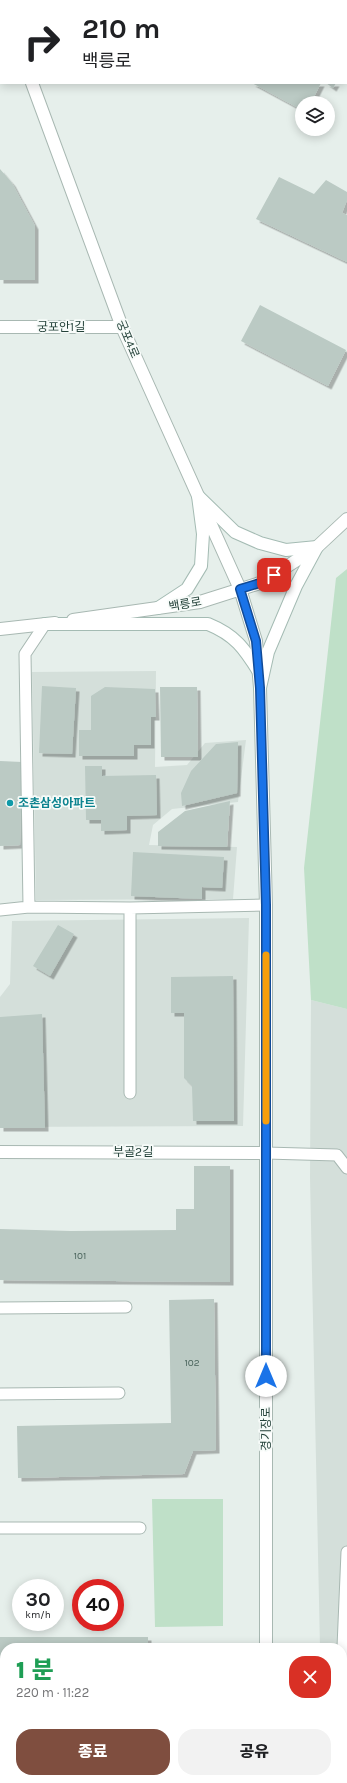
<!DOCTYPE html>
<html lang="ko">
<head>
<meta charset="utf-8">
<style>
	:root { --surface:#fff; --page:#f2f2f2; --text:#202124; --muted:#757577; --accent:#7f4e3f }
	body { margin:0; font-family:Karla,"Noto Sans KR",sans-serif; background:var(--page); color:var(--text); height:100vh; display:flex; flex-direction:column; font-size:15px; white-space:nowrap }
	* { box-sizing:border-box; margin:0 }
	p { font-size:13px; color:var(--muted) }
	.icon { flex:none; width:22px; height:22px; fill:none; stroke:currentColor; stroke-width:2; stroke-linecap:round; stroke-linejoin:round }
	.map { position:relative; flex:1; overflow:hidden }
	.side { position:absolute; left:0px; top:1643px; width:347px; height:140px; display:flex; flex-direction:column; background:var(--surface); border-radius:16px 16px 0 0; box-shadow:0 2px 10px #0003 }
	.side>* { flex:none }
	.guide { position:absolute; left:0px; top:0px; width:347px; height:84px; box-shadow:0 2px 10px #0003; background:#fff; color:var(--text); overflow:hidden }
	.controls { position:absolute; left:295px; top:96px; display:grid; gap:8px }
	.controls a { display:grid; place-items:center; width:40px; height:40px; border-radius:50%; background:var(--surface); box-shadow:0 2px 10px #0003; font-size:20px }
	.speed { position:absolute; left:12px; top:1579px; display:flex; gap:8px; font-size:20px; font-weight:700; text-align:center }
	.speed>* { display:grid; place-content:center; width:52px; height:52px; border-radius:50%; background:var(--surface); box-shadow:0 2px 10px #0003; line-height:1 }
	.speed small { font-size:10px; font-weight:400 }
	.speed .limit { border:6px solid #d22; background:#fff; color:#111 }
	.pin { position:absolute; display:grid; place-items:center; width:34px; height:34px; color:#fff; margin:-17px; border-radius:8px; box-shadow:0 2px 6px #0006 }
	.me { position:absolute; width:44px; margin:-22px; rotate:0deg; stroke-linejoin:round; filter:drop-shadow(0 0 3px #0008) }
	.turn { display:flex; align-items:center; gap:14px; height:84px; padding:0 16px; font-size:18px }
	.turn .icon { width:52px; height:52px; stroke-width:2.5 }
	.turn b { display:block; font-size:28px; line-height:34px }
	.round { display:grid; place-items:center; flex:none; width:42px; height:42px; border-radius:16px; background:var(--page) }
	.overview { display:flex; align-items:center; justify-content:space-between; height:68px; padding:0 16px }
	h1 { font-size:24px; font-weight:800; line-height:30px; color:#1e9e55 }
	.button { display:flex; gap:8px; margin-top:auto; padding:8px 16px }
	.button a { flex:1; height:46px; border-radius:16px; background:var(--accent); color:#fff; font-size:16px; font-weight:800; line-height:46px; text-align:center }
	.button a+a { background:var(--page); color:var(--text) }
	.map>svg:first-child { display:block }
	.built { fill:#d4dfda }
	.green { fill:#bfe0c8 }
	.building { fill:#bbcac4; filter:url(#shadow) }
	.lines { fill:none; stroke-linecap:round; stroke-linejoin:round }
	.service-casing { stroke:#a8b8b2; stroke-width:13 }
	.minor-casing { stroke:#a8b8b2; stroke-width:14 }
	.tertiary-casing { stroke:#a8b8b2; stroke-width:14 }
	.secondary-casing { stroke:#a4bbb3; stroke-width:14 }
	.service { stroke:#fff; stroke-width:11 }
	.minor { stroke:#fff; stroke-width:12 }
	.tertiary { stroke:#fff; stroke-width:12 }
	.secondary { stroke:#fff; stroke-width:12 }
	.route-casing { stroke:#114b97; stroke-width:10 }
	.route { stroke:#1a73e8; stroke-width:7 }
	.slow { stroke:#f59e0b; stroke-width:7 }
	.culture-dot { fill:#0f9aa8; stroke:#f7fbf9; stroke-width:1.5 }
	.labels { text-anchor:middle; stroke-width:3.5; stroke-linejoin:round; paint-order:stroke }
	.number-label { font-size:10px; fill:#4a645c }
	.street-label { font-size:12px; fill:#24423a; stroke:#f7fbf9 }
	.culture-label { font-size:12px; font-weight:bold; fill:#0d838f; stroke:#f7fbf9; text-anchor:start }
</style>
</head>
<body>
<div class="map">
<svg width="347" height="1783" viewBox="0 0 347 1783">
	<defs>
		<filter id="shadow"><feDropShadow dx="3.5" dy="3.5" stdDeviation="0" flood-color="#0004"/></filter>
	</defs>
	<rect width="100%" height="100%" fill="#e6efeb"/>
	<path class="built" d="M156 671 155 767 187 765 205 743 246 740 238 802 172 809 153 825 149 845 237 847 233 899 36 900 32 672Z
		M249 918 243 1126 0 1127V997L10 984 12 921Z
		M311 1000 347 1009V1783H325V1778H342V1648H320L310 1178Z"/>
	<path class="green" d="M347 569V1009L311 1000 304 868 336 578Z
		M152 1499H223V1626L155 1627Z"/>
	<path class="building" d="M252 83H321L311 103H302V110Z
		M326 83H336L333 88Z
		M0 169 12 183 35 226V280H0Z
		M279 177 314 194 326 180 347 192V200L342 213 347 215V262L256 219Z
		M260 305 346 350 328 386 241 341Z
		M42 686 76 688 72 754 39 753Z
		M105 687 155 689 156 717H151V745H134V756H79V730H91V696Z
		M160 687H197L198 757H161Z
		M238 742 237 793 182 806 181 793 191 771 216 744Z
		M0 761 22 762 20 845 0 846Z
		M85 766H102V776L156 775 157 815 127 816V830L101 831V820H86Z
		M230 801 227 847 158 846V832L185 811Z
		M133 852 224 857 222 888 202 887V899L131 896Z
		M58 925 74 934 50 976 33 966Z
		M233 976 234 1121H193L192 1086 184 1078V1013H171V977Z
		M42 1014 45 1128H0V1017Z
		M194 1166H230V1282L0 1280V1229L71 1231 176 1230V1209H194Z
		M214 1299 216 1450 193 1451 184 1474 18 1478 17 1426 171 1423 169 1300Z
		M0 1637H148V1648H5V1684H0Z
		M130 1778H186V1783H130Z"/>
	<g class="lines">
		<g class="service-casing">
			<path id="service" d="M45 624 25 654 29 907 130 908 266 905
				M130 908V1093
				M0 910 29 907
				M266 1153 337 1155 347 1168
				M0 1308 126 1307
				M0 1394 119 1393
				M0 1528H140
				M347 1552 343 1647 347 1673"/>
		</g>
		<g class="minor-casing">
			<path id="minor" d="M0 327H122
				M0 1152 266 1153"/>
		</g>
		<g class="tertiary-casing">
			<path id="tertiary" d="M60 1V0
				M0 60H1
				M32 83 122 327 240 589 256 641 260 688 266 905V1648
				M73 620 200 602 263 582 317 547 347 519
				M0 629 55 623
				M267 1778V1783"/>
		</g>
		<g class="secondary-casing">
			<path id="secondary" d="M198 496 235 532 260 543 286 550 317 547
				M158 608 187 589 201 566 203 534 198 496
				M45 624H208C235 635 244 648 259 672
				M260 688 268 652 296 586 317 547"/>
		</g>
		<use href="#service" class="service"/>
		<use href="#minor" class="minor"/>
		<use href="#tertiary" class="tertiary"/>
		<use href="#secondary" class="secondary"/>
	</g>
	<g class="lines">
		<g class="route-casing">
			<path id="route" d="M266 1376V905L260 688 256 641 240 589 263 582 274 575"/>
		</g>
		<use href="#route" class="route"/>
		<path class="slow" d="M266 955V1121"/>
	</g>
	<circle class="culture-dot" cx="10" cy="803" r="4"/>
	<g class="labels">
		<g class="number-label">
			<text x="80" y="1259">101</text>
			<text x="192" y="1366">102</text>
		</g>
		<g class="street-label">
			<text x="61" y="331">궁포안1길</text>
			<text transform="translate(128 339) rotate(67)" y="4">궁포4로</text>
			<text transform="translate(185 604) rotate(-10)" y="4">백릉로</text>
			<text x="133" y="1156">부골2길</text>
			<text transform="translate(266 1429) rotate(-90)" y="4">경기장로</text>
		</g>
		<g class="culture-label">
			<text x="18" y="807">조촌삼성아파트</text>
		</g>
	</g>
</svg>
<div class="controls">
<a><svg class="icon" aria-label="layers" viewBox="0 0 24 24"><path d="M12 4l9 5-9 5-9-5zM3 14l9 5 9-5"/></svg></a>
</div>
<div class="speed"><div>30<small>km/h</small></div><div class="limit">40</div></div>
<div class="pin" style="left:274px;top:575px;background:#d93025"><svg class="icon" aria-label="arrive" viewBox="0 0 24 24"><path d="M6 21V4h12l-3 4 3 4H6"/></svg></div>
<svg class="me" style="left:266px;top:1376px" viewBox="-20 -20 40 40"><circle r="19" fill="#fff"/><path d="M0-13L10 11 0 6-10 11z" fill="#1a73e8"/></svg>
<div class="guide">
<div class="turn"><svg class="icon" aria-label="right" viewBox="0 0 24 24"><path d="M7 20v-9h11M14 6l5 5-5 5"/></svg><div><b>210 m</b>백릉로</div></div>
</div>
<section class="side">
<div class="overview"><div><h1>1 분</h1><p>220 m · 11:22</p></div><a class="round" style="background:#d93025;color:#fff"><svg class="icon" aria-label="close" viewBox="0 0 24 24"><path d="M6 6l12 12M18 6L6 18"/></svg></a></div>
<div class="button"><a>종료</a><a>공유</a></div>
</section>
</div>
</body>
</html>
